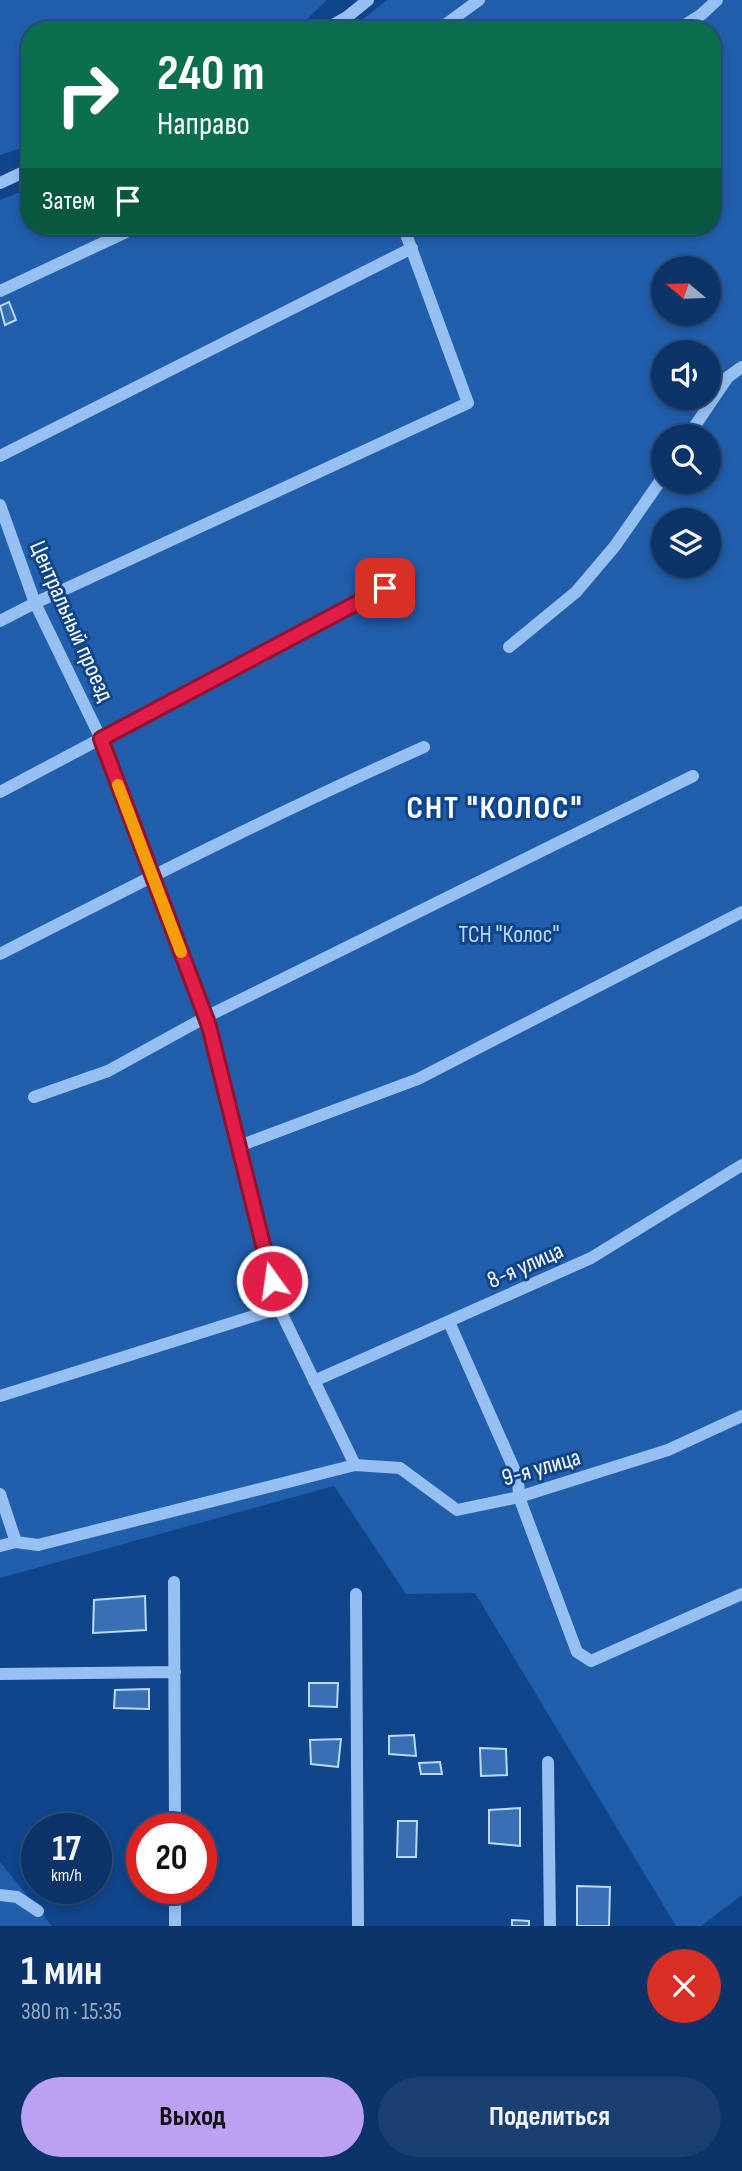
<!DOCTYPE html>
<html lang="ru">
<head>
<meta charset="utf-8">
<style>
	:root { --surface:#0c3468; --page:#1a3f71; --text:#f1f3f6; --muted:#9aaac0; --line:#2c4f7c; --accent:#bca0f2 }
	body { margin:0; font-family:"Sofia Sans Condensed",sans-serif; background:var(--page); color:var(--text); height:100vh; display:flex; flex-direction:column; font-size:26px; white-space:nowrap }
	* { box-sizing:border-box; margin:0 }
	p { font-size:23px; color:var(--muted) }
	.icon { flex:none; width:38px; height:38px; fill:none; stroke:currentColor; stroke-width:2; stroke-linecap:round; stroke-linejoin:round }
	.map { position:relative; height:1926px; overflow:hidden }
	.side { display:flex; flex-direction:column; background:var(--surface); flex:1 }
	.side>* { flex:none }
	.hud { position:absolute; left:21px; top:21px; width:700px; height:214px; border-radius:28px; box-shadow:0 4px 10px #0003,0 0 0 2px var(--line); background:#0b6e4f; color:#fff; overflow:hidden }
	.needle { width:46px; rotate:289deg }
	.buttons { position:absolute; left:651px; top:256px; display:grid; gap:14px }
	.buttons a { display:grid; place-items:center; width:70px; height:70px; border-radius:50%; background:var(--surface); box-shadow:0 4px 10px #0003,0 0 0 2px var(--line); font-size:35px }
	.speed { position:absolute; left:21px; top:1813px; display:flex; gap:14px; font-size:35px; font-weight:700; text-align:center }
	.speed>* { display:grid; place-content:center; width:91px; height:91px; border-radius:50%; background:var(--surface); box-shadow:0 4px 10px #0003,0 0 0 2px var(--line); line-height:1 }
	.speed small { font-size:18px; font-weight:400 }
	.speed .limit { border:10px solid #d22; background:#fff; color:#111 }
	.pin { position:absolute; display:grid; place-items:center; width:60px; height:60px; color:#fff; margin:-30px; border-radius:14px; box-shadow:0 4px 10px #0006 }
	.me { position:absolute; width:77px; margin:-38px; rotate:346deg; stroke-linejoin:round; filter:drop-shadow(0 0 5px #0008) }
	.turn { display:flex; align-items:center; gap:24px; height:147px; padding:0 21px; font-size:32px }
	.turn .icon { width:91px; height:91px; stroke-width:2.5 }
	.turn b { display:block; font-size:49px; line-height:60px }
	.then { display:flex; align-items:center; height:66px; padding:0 21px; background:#0003; gap:14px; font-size:26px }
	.round { display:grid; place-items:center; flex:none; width:74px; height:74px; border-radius:37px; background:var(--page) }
	.summary { display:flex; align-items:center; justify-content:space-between; height:119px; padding:0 21px }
	h1 { font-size:42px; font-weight:700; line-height:52px }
	.primary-button { display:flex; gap:14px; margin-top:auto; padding:14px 21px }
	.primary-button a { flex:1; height:80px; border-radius:42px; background:var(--accent); color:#111; font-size:28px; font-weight:700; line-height:80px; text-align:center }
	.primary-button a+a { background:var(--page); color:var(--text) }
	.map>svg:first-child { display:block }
	.green { fill:#215eab; fill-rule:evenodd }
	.building { fill:#386fb5; stroke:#bddafd; stroke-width:2 }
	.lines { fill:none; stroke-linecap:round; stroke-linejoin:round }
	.minor { stroke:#96bff2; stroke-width:12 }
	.route-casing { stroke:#92132f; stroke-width:18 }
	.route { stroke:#e11d48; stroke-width:12 }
	.slow { stroke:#f59e0b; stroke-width:12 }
	.labels { text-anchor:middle; stroke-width:6; stroke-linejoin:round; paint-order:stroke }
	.street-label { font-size:24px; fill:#fff; stroke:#10458b }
	.park-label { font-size:24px; fill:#bddafd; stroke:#10458b }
	.district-label { font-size:32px; font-weight:bold; letter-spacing:2px; fill:#fff; stroke:#10458b }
</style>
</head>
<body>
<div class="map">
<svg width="742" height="1926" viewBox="0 0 742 1926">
	<rect width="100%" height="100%" fill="#10458b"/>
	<path class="green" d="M0 0H327L303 23 291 30H30V145L0 155Z
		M387 0H742V1895L701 1926H676L475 1593 406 1594 334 1486 0 1578V200L30 188V226H712V30H349ZM663 268H709V313H663ZM663 352H709V397H663ZM663 436H709V481H663ZM663 520H709V565H663Z
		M0 1862 52 1926H0Z"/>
	<path class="building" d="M9 302 16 320 5 325 0 306Z
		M145 1596 146 1630 93 1633 94 1600Z
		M309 1683H338L337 1707 309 1706Z
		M149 1689V1709L114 1708 115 1690Z
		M414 1735 416 1756 389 1754V1736Z
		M341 1739 338 1767 311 1764 310 1740Z
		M480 1748 506 1749 507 1775 481 1776Z
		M440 1762 442 1774H421L419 1763Z
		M520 1808V1846L489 1843V1810Z
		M398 1821H417L416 1857H397Z
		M577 1886 610 1887 609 1926H577Z
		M512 1920 529 1921V1926H512Z"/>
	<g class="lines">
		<path class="minor" d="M324 30 347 17 368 0
			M438 30 479 0
			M677 30 702 14 717 0
			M0 183 30 169
			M0 291 139 226
			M688 436 728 377 742 367
			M0 456 412 248
			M0 505 35 603 101 739 209 1026 279 1308 355 1465
			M0 621 35 603 468 403 403 226
			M509 647 576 592 615 546 663 477
			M0 792 385 588
			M0 954C140 882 280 811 424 747
			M34 1097 108 1071 206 1017 693 776
			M239 1146 418 1079 742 912
			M449 1322 518 1478 519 1497 577 1652 591 1661 742 1594
			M314 1381 591 1258 742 1165
			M0 1396 279 1308
			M0 1494 16 1542
			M0 1546 16 1542 38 1545 355 1465 400 1468 457 1510 519 1497 668 1450 742 1416
			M174 1582 175 1829
			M356 1594 358 1926
			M0 1674 175 1672
			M548 1762 550 1926
			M175 1888V1926
			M0 1895 17 1897 38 1911"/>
	</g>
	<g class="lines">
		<g class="route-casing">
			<path id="route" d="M272 1281 209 1026 101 739 385 588"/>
		</g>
		<use href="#route" class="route"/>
		<path class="slow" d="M118 785 181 952"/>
	</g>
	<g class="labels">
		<g class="street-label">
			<text transform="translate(72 621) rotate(66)" y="8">Центральный проезд</text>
			<text transform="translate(525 1265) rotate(-24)" y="8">8-я улица</text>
			<text transform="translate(541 1467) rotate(-16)" y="8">9-я улица</text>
		</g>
		<g class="park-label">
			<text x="509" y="942">ТСН "Колос"</text>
		</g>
		<g class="district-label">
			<text x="495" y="818">СНТ "КОЛОС"</text>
		</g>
	</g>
</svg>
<div class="buttons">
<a><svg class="needle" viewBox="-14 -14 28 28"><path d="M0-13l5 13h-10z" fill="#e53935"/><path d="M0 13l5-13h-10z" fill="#9aaac0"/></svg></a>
<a><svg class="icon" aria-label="sound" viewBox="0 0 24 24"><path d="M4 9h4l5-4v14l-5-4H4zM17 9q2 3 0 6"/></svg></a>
<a><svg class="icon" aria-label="search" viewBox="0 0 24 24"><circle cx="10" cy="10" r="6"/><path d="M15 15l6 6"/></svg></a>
<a><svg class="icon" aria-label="layers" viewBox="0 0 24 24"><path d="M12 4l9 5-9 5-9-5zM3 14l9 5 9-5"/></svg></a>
</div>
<div class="speed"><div>17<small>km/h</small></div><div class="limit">20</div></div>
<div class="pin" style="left:385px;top:588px;background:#d93025"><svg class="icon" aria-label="arrive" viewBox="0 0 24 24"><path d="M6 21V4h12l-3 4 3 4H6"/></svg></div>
<svg class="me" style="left:272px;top:1281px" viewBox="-20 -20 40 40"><circle r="17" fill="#e11d48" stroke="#fff" stroke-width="3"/><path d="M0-11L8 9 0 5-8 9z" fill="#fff"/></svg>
<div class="hud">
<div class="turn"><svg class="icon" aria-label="right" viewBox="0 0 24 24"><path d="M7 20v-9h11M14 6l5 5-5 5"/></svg><div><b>240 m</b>Направо</div></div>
<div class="then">Затем<svg class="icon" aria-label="arrive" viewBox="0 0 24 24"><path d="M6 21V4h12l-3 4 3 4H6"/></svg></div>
</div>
</div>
<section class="side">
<div class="summary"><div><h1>1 мин</h1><p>380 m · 15:35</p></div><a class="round" style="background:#d93025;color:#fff"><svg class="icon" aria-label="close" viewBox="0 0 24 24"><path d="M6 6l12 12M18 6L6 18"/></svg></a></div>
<div class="primary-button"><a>Выход</a><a>Поделиться</a></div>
</section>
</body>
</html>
